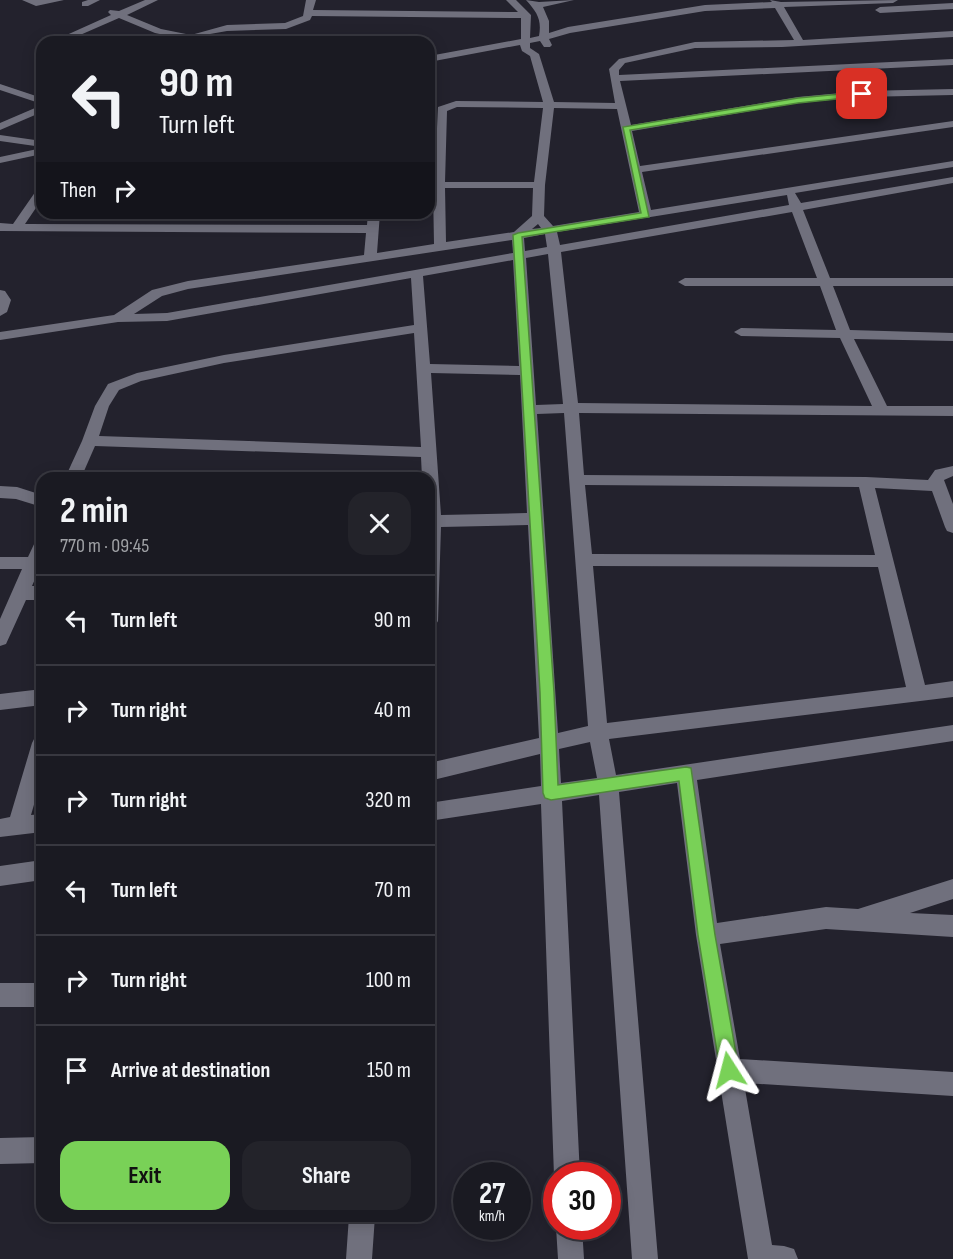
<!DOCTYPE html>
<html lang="en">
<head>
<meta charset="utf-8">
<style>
	:root { --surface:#1a1a22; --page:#23232a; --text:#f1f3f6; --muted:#9fa1a5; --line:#383840; --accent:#79d157 }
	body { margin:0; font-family:"Sofia Sans Condensed",sans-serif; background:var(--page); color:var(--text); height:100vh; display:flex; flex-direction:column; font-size:22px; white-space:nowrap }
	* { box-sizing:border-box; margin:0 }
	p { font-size:20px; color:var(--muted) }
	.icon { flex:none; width:33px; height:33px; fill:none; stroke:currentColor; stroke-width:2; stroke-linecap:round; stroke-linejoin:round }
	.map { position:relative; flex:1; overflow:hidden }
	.side { position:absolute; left:36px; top:472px; width:399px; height:750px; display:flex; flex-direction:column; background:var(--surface); border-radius:18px; box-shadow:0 3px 15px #0003,0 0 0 2px var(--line) }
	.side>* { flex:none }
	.guide { position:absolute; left:36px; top:36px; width:399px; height:183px; border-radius:18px; box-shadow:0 3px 15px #0003,0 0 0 2px var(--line); background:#1a1a22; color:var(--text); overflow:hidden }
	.speed { position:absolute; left:453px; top:1162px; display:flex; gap:12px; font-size:30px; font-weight:700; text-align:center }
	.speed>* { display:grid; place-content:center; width:78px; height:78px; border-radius:50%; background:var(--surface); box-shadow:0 3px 15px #0003,0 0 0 2px var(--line); line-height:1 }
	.speed small { font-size:15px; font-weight:400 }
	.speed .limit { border:9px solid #d22; background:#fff; color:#111 }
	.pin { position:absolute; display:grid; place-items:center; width:51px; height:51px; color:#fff; margin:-26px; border-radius:12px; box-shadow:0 3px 9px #0006 }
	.me { position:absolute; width:66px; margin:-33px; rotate:351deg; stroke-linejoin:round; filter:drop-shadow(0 0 4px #0008) }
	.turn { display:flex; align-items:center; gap:21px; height:126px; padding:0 24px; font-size:27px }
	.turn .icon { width:78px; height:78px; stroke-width:2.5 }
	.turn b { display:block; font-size:42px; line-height:51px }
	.then { display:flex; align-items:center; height:57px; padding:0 24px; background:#0003; gap:12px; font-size:22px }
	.round { display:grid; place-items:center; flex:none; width:63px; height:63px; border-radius:18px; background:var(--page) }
	.overview { display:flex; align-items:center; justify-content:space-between; height:102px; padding:0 24px }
	h1 { font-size:36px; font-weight:700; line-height:45px }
	.button { display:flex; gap:12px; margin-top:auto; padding:12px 24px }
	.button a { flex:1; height:69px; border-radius:18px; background:var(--accent); color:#111; font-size:24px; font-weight:700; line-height:69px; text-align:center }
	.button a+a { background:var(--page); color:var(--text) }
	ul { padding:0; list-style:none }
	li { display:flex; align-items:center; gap:18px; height:90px; padding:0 24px; border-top:2px solid var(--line) }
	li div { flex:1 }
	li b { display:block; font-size:22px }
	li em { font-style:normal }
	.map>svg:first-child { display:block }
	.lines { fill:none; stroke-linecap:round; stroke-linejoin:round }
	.minor { fill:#70707d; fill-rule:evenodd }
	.route { fill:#79d157; stroke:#4f8839; stroke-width:1.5 }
</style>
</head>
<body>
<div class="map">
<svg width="953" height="1259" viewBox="0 0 953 1259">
	<rect width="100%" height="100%" fill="#23222d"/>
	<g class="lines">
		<path class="minor" d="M22 0H64L36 6Z
			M88 0H100L88 6H82V2Z
			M145 0H158L127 15 161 29 191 35 227 25 285 23 303 16 306 0H316L313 10 518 12 506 0H516L531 15 530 38 539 36C542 20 537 12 526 0L539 2 574 0 543 7 549 21V33L568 27 705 5 772 2 770 0 781 2 898 0 893 3 784 7 803 40 953 31V37L782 47 695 48 625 63 619 70V75L953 59V65L620 81 631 125 798 97 862 91 953 89V95L862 97 798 103 632 131 640 166 953 121V127L642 172 651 210 953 161V167L795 193 801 203 953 177V183L803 210 830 278H953V286H833L850 330 953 333V341L854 339 887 406H953V416L579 413 584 475 866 477 928 480 935 470 953 466V476L944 480 953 504V533L947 531 945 527 932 491 875 488 925 685 953 681V697L609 739 616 775 953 725V741L697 780 717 923 826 907 858 909 953 879V899L910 913 953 915V937L826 929 720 944 740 1059 953 1072V1096L744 1083 772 1245 784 1246 794 1249 798 1259H748L696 935 677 783 619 792 658 1259H632L599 795 562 801 580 1176H556V1182L554 1176 541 804 429 821V803L541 786 540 754 429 781V763L539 738 528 525 441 527 438 621 435 626 429 628V478H422L421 457 95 446 81 478H65L82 441 95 406 108 384 137 373 224 355 414 325 411 278 167 321 118 322 0 340V332L114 315 152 290 188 281 364 255 366 233 0 231V223L13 224 38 188 42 186V199L25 224 367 225 368 213H380L377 253 434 244 433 188H429V182H433L437 134H429V128H437L438 107 456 101 543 102 530 56 522 51 520 45 429 62V56L521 39V18L312 16 310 20 286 29 227 31 210 34 192 42H179L183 39 155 33 119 18 64 42H51L111 15 108 12 110 10 119 11ZM775 8 794 40 695 42 619 59 609 69 615 103 554 102 539 54 530 48V43L540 41 544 47H550L552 45 549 39 570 33 705 11ZM457 107 543 108 534 182H445L447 111ZM554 108 617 109 639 212 553 226 544 216 545 185ZM445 188H533L532 216 514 232 446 242ZM787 195 789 205 560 245 557 232ZM792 212 817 278H685L678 282 685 286H820L836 330 741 328 734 332 741 336 840 338 872 406 578 403 561 252ZM538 224 541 228 532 229ZM545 234 547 247 525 251 524 238ZM512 240 513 253 167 313 134 314 162 296 188 289ZM548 254 563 404 536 405 526 258ZM513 260 519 366 430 364 423 276ZM414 333 421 447 99 436 109 406 119 390 141 381 224 363ZM431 373 520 375 527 513 441 515ZM564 413 588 726 558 733 537 414ZM585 485 859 487 875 555 592 554ZM593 566 878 567 906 687 607 723ZM590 742 597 778 561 783 559 749Z
			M953 3V9L880 13 875 10 880 7Z
			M0 84 42 98V104L0 90Z
			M42 105V112L0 130V123Z
			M0 135 42 141V147L0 141Z
			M42 148V154L0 163V157Z
			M0 290 5 291 11 300 7 312 0 316Z
			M0 486 17 487 42 495V507L16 499 0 498Z
			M42 538V563L32 586H42V600H26L6 644 0 646V619L22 569H0V557H28L36 540Z
			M42 689V705L0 710V694Z
			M42 735V777L31 815 42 814V832L0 837V819L10 817 32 743 35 737Z
			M42 860V880L0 886V866Z
			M0 983H42V1007H0Z
			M42 1137V1163L0 1164V1138Z
			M349 1216H375L372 1259H346Z
			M556 1225V1227H582L584 1259H558L556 1227Z"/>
	</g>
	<path class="route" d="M862 92 865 93V96L798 103 630 130 649 217 522 237 554 692 558 785 686 767 691 768 715 935 739 1070 736 1077 729 1080 723 1077 720 1070 698 935 679 781 551 800 545 798 543 793 540 692 513 235 518 233 641 213 623 127 798 98Z"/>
</svg>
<div class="speed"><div>27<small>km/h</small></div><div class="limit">30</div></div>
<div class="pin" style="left:862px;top:94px;background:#d93025"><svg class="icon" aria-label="arrive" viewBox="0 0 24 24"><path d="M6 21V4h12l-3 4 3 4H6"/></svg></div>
<svg class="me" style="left:729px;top:1070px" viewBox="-20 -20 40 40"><path d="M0-17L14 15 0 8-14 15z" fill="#79d157" stroke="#fff" stroke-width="4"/></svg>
<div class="guide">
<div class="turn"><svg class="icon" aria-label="left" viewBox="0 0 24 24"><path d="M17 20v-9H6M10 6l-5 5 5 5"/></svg><div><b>90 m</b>Turn left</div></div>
<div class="then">Then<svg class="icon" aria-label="right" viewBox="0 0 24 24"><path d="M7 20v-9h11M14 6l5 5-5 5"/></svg></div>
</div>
<section class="side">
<div class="overview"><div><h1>2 min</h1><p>770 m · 09:45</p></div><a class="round"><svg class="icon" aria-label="close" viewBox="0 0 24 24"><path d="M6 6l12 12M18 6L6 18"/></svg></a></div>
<ul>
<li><svg class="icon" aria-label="left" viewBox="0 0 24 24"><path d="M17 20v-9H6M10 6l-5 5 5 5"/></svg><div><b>Turn left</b></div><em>90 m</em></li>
<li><svg class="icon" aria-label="right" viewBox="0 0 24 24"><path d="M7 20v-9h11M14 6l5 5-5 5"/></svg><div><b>Turn right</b></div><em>40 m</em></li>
<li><svg class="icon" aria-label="right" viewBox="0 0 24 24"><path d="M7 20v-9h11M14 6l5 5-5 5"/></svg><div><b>Turn right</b></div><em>320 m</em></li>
<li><svg class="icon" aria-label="left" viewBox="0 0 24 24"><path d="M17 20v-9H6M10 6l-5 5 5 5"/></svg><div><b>Turn left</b></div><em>70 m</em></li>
<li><svg class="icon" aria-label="right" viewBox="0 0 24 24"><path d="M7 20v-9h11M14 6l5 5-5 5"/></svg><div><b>Turn right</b></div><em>100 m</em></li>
<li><svg class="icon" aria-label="arrive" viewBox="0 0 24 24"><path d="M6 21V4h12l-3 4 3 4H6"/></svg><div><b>Arrive at destination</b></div><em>150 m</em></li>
</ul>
<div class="button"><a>Exit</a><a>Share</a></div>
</section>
</div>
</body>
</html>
